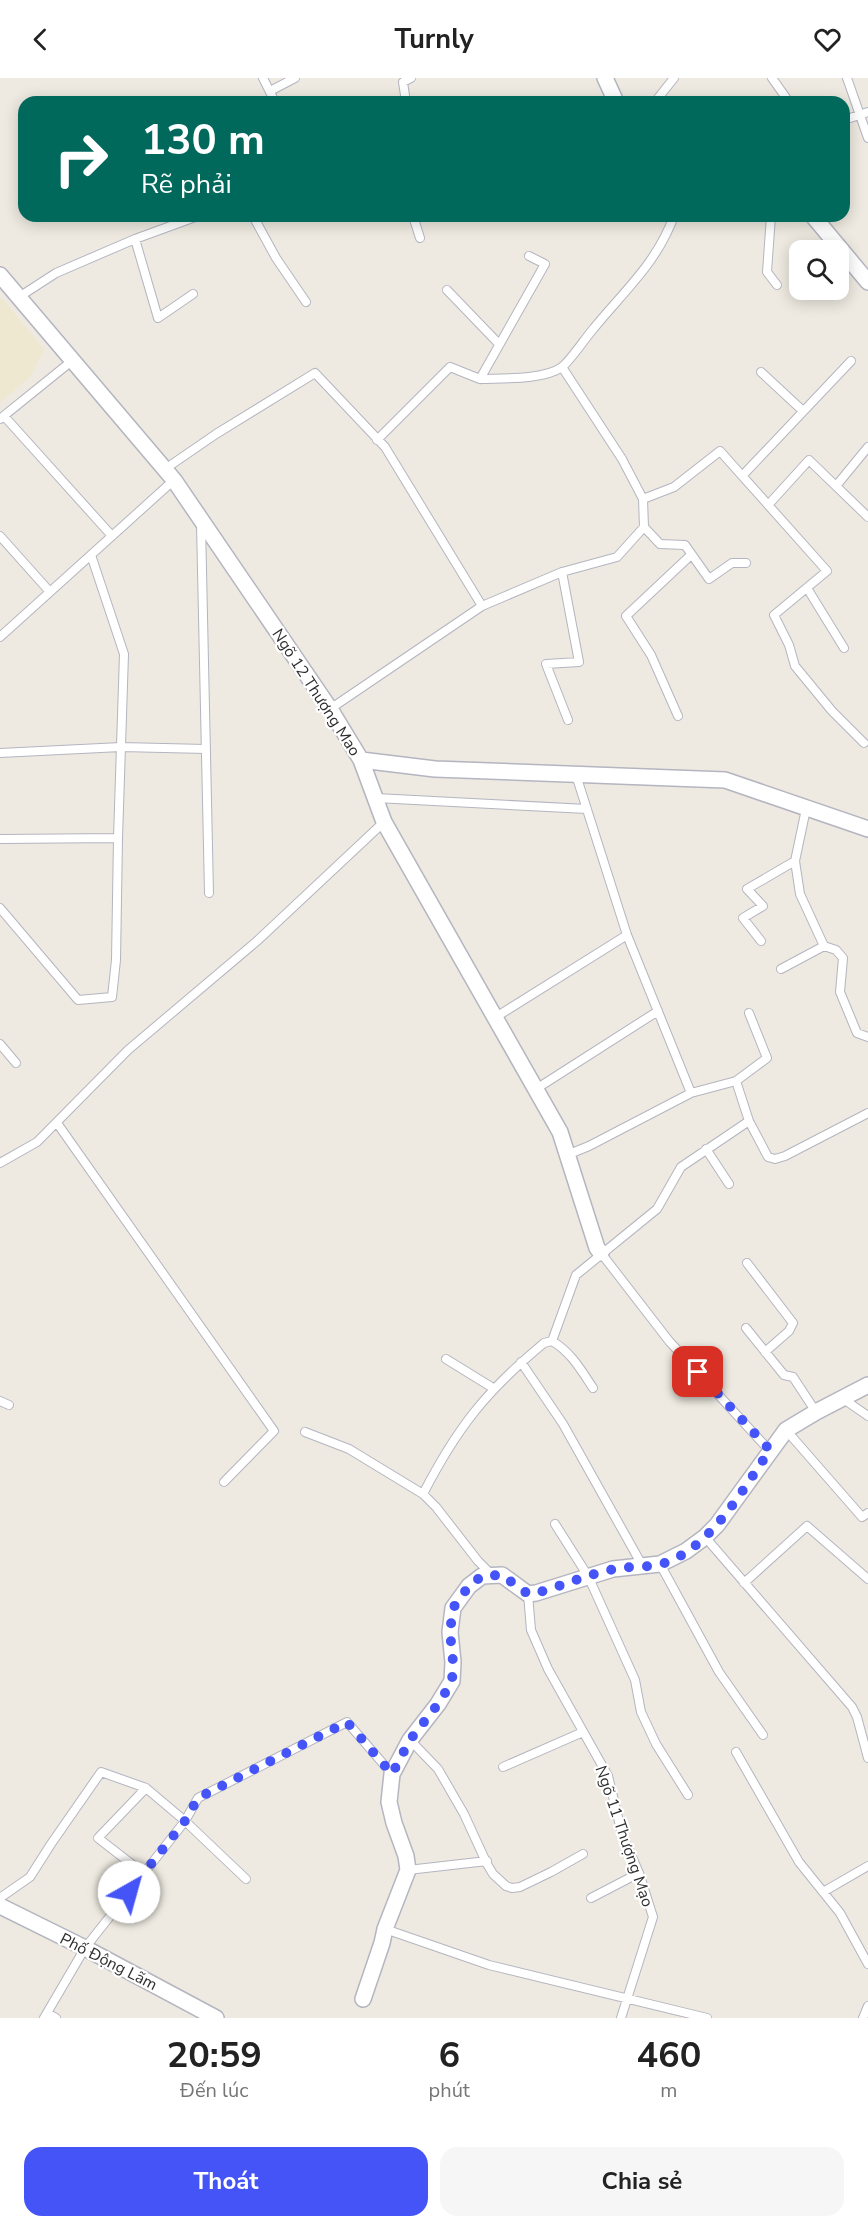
<!DOCTYPE html>
<html lang="vi">
<head>
<meta charset="utf-8">
<style>
	:root { --surface:#fff; --page:#f6f6f6; --text:#222; --muted:#767676; --accent:#4554f7 }
	body { margin:0; font-family:"Nunito Sans",sans-serif; background:var(--page); color:var(--text); height:100vh; display:flex; flex-direction:column; font-size:22px; white-space:nowrap }
	* { box-sizing:border-box; margin:0 }
	p { font-size:20px; color:var(--muted) }
	.icon { flex:none; width:33px; height:33px; fill:none; stroke:currentColor; stroke-width:2; stroke-linecap:round; stroke-linejoin:round }
	.map { position:relative; height:1940px; overflow:hidden }
	.drawer { display:flex; flex-direction:column; background:var(--surface); flex:1 }
	.drawer>* { flex:none }
	.hud { position:absolute; left:18px; top:18px; width:832px; height:126px; border-radius:18px; box-shadow:0 3px 15px #0003; background:#00695c; color:#fff; overflow:hidden }
	.buttons { position:absolute; left:789px; top:162px; display:grid; gap:12px }
	.buttons a { display:grid; place-items:center; width:60px; height:60px; border-radius:12px; background:var(--surface); box-shadow:0 3px 15px #0003; font-size:30px }
	.pin { position:absolute; display:grid; place-items:center; width:51px; height:51px; color:#fff; margin:-26px; border-radius:12px; box-shadow:0 3px 9px #0006 }
	.me { position:absolute; width:66px; margin:-33px; rotate:38deg; stroke-linejoin:round; filter:drop-shadow(0 0 4px #0008) }
	.turn { display:flex; align-items:center; gap:21px; height:126px; padding:0 24px; font-size:27px }
	.turn .icon { width:78px; height:78px; stroke-width:2.5 }
	.turn b { display:block; font-size:42px; line-height:51px }
	.eta { display:flex; justify-content:space-evenly; align-items:center; height:102px; text-align:center }
	.eta b { font-size:36px; font-weight:700; line-height:42px }
	.button { display:flex; gap:12px; margin-top:auto; padding:12px 24px }
	.button a { flex:1; height:69px; border-radius:18px; background:var(--accent); color:#fff; font-size:24px; font-weight:700; line-height:69px; text-align:center }
	.button a+a { background:var(--page); color:var(--text) }
	header { display:flex; justify-content:space-between; align-items:center; height:78px; padding:0 24px; background:var(--surface); font-size:27px; font-weight:700 }
	.map>svg:first-child { display:block }
	.education { fill:#efe8d1 }
	.lines { fill:none; stroke-linecap:round; stroke-linejoin:round }
	.lane-casing { stroke:#b4b5c0; stroke-width:10 }
	.street-casing { stroke:#b4b5c0; stroke-width:18 }
	.lane { stroke:#fff; stroke-width:8 }
	.street { stroke:#fff; stroke-width:15 }
	.route { stroke:#4554f7; stroke-width:10; stroke-dasharray:0 18 }
	.labels { text-anchor:middle; stroke-width:4.5; stroke-linejoin:round; paint-order:stroke }
	.street-label { font-size:16px; fill:#2e2e2e; stroke:#fff }
</style>
</head>
<body>
<header><svg class="icon" aria-label="back" viewBox="0 0 24 24"><path d="M15 5l-7 7 7 7"/></svg>Turnly<svg class="icon" aria-label="heart" viewBox="0 0 24 24"><path d="M12 20l-8-8c-3-5 5-10 8-4 3-6 11-1 8 4z"/></svg></header>
<div class="map">
<svg width="868" height="1940" viewBox="0 0 868 1940">
	<rect width="100%" height="100%" fill="#eeeae1"/>
	<path class="education" d="M0 221H3L44 272 31 298 0 325Z"/>
	<g class="lines">
		<g class="lane-casing">
			<path id="lane" d="M263 0 275 24
				M772 0 789 24
				M847 0 868 60
				M270 13 295 0
				M406 24 403 4 411 0
				M655 24 674 0
				M844 42 868 34
				M253 138 276 180 306 224
				M413 138 420 160
				M771 138 767 194 777 207
				M135 161 158 240 193 216
				M447 212 499 266
				M19 219 56 195 135 161 198 138
				M761 294 803 333
				M480 301C502 300 544 302 562 289 571 282 586 259 594 250 625 212 656 186 674 138
				M4 338 112 458
				M0 341 73 282
				M377 362 450 289 480 301 545 186 529 178
				M165 391 216 356 315 295 385 369 482 528
				M743 397 851 283
				M836 408 868 369
				M643 421 674 409 720 373 827 493 774 537 789 567 795 588 832 633 864 665
				M769 426 809 382 868 439
				M201 446 209 815
				M644 449 660 466 685 467 709 501 732 485H746
				M0 458 50 514
				M562 494 579 584 546 586 568 642
				M807 510 844 570
				M0 559 174 402
				M330 631 482 528 562 494 617 479 644 449 643 421 622 381 562 289
				M678 638 651 577 626 538 691 477
				M0 675 121 669 206 671
				M576 697 627 857 691 1015
				M376 720 587 731
				M806 731 795 783 800 816 824 868 836 872 843 880 840 914 857 955 868 959
				M0 761 118 760
				M0 830 78 922 112 919 116 882 118 760 124 576 91 477
				M761 863 743 840 763 828 747 811 795 783
				M781 891 824 868
				M749 935 767 980 736 1003 749 1043 768 1079 775 1081 785 1078 868 1035
				M496 939 627 857
				M0 966 16 985
				M536 1011 658 933
				M57 1045 274 1353 224 1404
				M706 1071 729 1106
				M567 1077 589 1068 691 1015 736 1003
				M0 1085 37 1064 128 972 257 863 384 744
				M601 1175 669 1263 769 1372
				M747 1185 793 1245 789 1253 765 1274
				M746 1250 784 1297 793 1299 816 1334
				M552 1263 576 1197 657 1131 681 1089 749 1043
				M446 1281 493 1310
				M521 1284 563 1346 642 1487
				M842 1320 868 1338
				M0 1323 9 1327
				M786 1352 862 1439 868 1435
				M305 1354 349 1371 423 1416 436 1429 478 1483 491 1496
				M423 1416C457 1350 486 1313 544 1265L552 1263C571 1274 581 1292 593 1310
				M555 1446 588 1498 635 1602 641 1634 656 1666 688 1717
				M705 1459 852 1629 857 1639 868 1680
				M660 1486 719 1594 763 1657
				M744 1505 807 1448 868 1501
				M528 1516 531 1552 548 1591 608 1698 622 1756 639 1795 653 1839 621 1940
				M410 1662 438 1691 464 1736 487 1786 493 1796 506 1808 512 1810 520 1809 551 1794 583 1776
				M736 1674 799 1784 840 1835 868 1886
				M503 1689 583 1654
				M408 1792 487 1783
				M143 1795 98 1760 146 1710
				M823 1814 868 1788
				M0 1820 30 1799 51 1766 101 1694 146 1710 185 1743 246 1801
				M591 1820 639 1795
				M385 1851 489 1887 707 1940
				M47 1935 56 1940
				M44 1940 85 1870 185 1743 198 1720 347 1644 392 1696
				M863 1940 868 1928"/>
		</g>
		<g class="street-casing">
			<path id="street" d="M605 0 616 24
				M813 138 868 204
				M0 197 174 402 330 631 361 682 435 691 725 702 868 751
				M361 682 384 744 560 1054 597 1170 601 1175
				M0 1828 85 1870 216 1940
				M363 1921 382 1865 385 1851 408 1792 406 1778 394 1745 389 1724 392 1696 410 1662 438 1626 452 1603 453 1584 450 1554 453 1530 469 1508 482 1498 502 1497 528 1516 536 1515 613 1491 660 1486 686 1473 705 1459 717 1447 786 1352 816 1334 868 1307"/>
		</g>
		<use href="#lane" class="lane"/>
		<use href="#street" class="street"/>
	</g>
	<g class="lines">
		<path class="route" d="M129 1814 185 1743 198 1720 347 1644 392 1696 410 1662 438 1626 452 1604 453 1584 450 1554 453 1530 469 1508 482 1498 502 1497 528 1516 536 1515C562 1508 588 1496 615 1491 629 1488 647 1490 661 1486 709 1473 743 1411 770 1372L698 1294"/>
	</g>
	<g class="labels">
		<g class="street-label">
			<text transform="translate(317 614) rotate(57)" y="6">Ngõ 12 Thượng Mao</text>
			<text transform="translate(625 1758) rotate(71)" y="6">Ngõ 11 Thượng Mạo</text>
			<text transform="translate(109 1883) rotate(27)" y="6">Phố Động Lãm</text>
		</g>
	</g>
</svg>
<div class="buttons">
<a><svg class="icon" aria-label="search" viewBox="0 0 24 24"><circle cx="10" cy="10" r="6"/><path d="M15 15l6 6"/></svg></a>
</div>
<div class="pin" style="left:698px;top:1294px;background:#d93025"><svg class="icon" aria-label="arrive" viewBox="0 0 24 24"><path d="M6 21V4h12l-3 4 3 4H6"/></svg></div>
<svg class="me" style="left:129px;top:1814px" viewBox="-20 -20 40 40"><circle r="19" fill="#fff"/><path d="M0-13L10 11 0 6-10 11z" fill="#4554f7"/></svg>
<div class="hud">
<div class="turn"><svg class="icon" aria-label="right" viewBox="0 0 24 24"><path d="M7 20v-9h11M14 6l5 5-5 5"/></svg><div><b>130 m</b>Rẽ phải</div></div>
</div>
</div>
<section class="drawer">
<div class="eta">
<div><b>20:59</b><p>Đến lúc</p></div>
<div><b>6</b><p>phút</p></div>
<div><b>460</b><p>m</p></div>
</div>
<div class="button"><a>Thoát</a><a>Chia sẻ</a></div>
</section>
</body>
</html>
